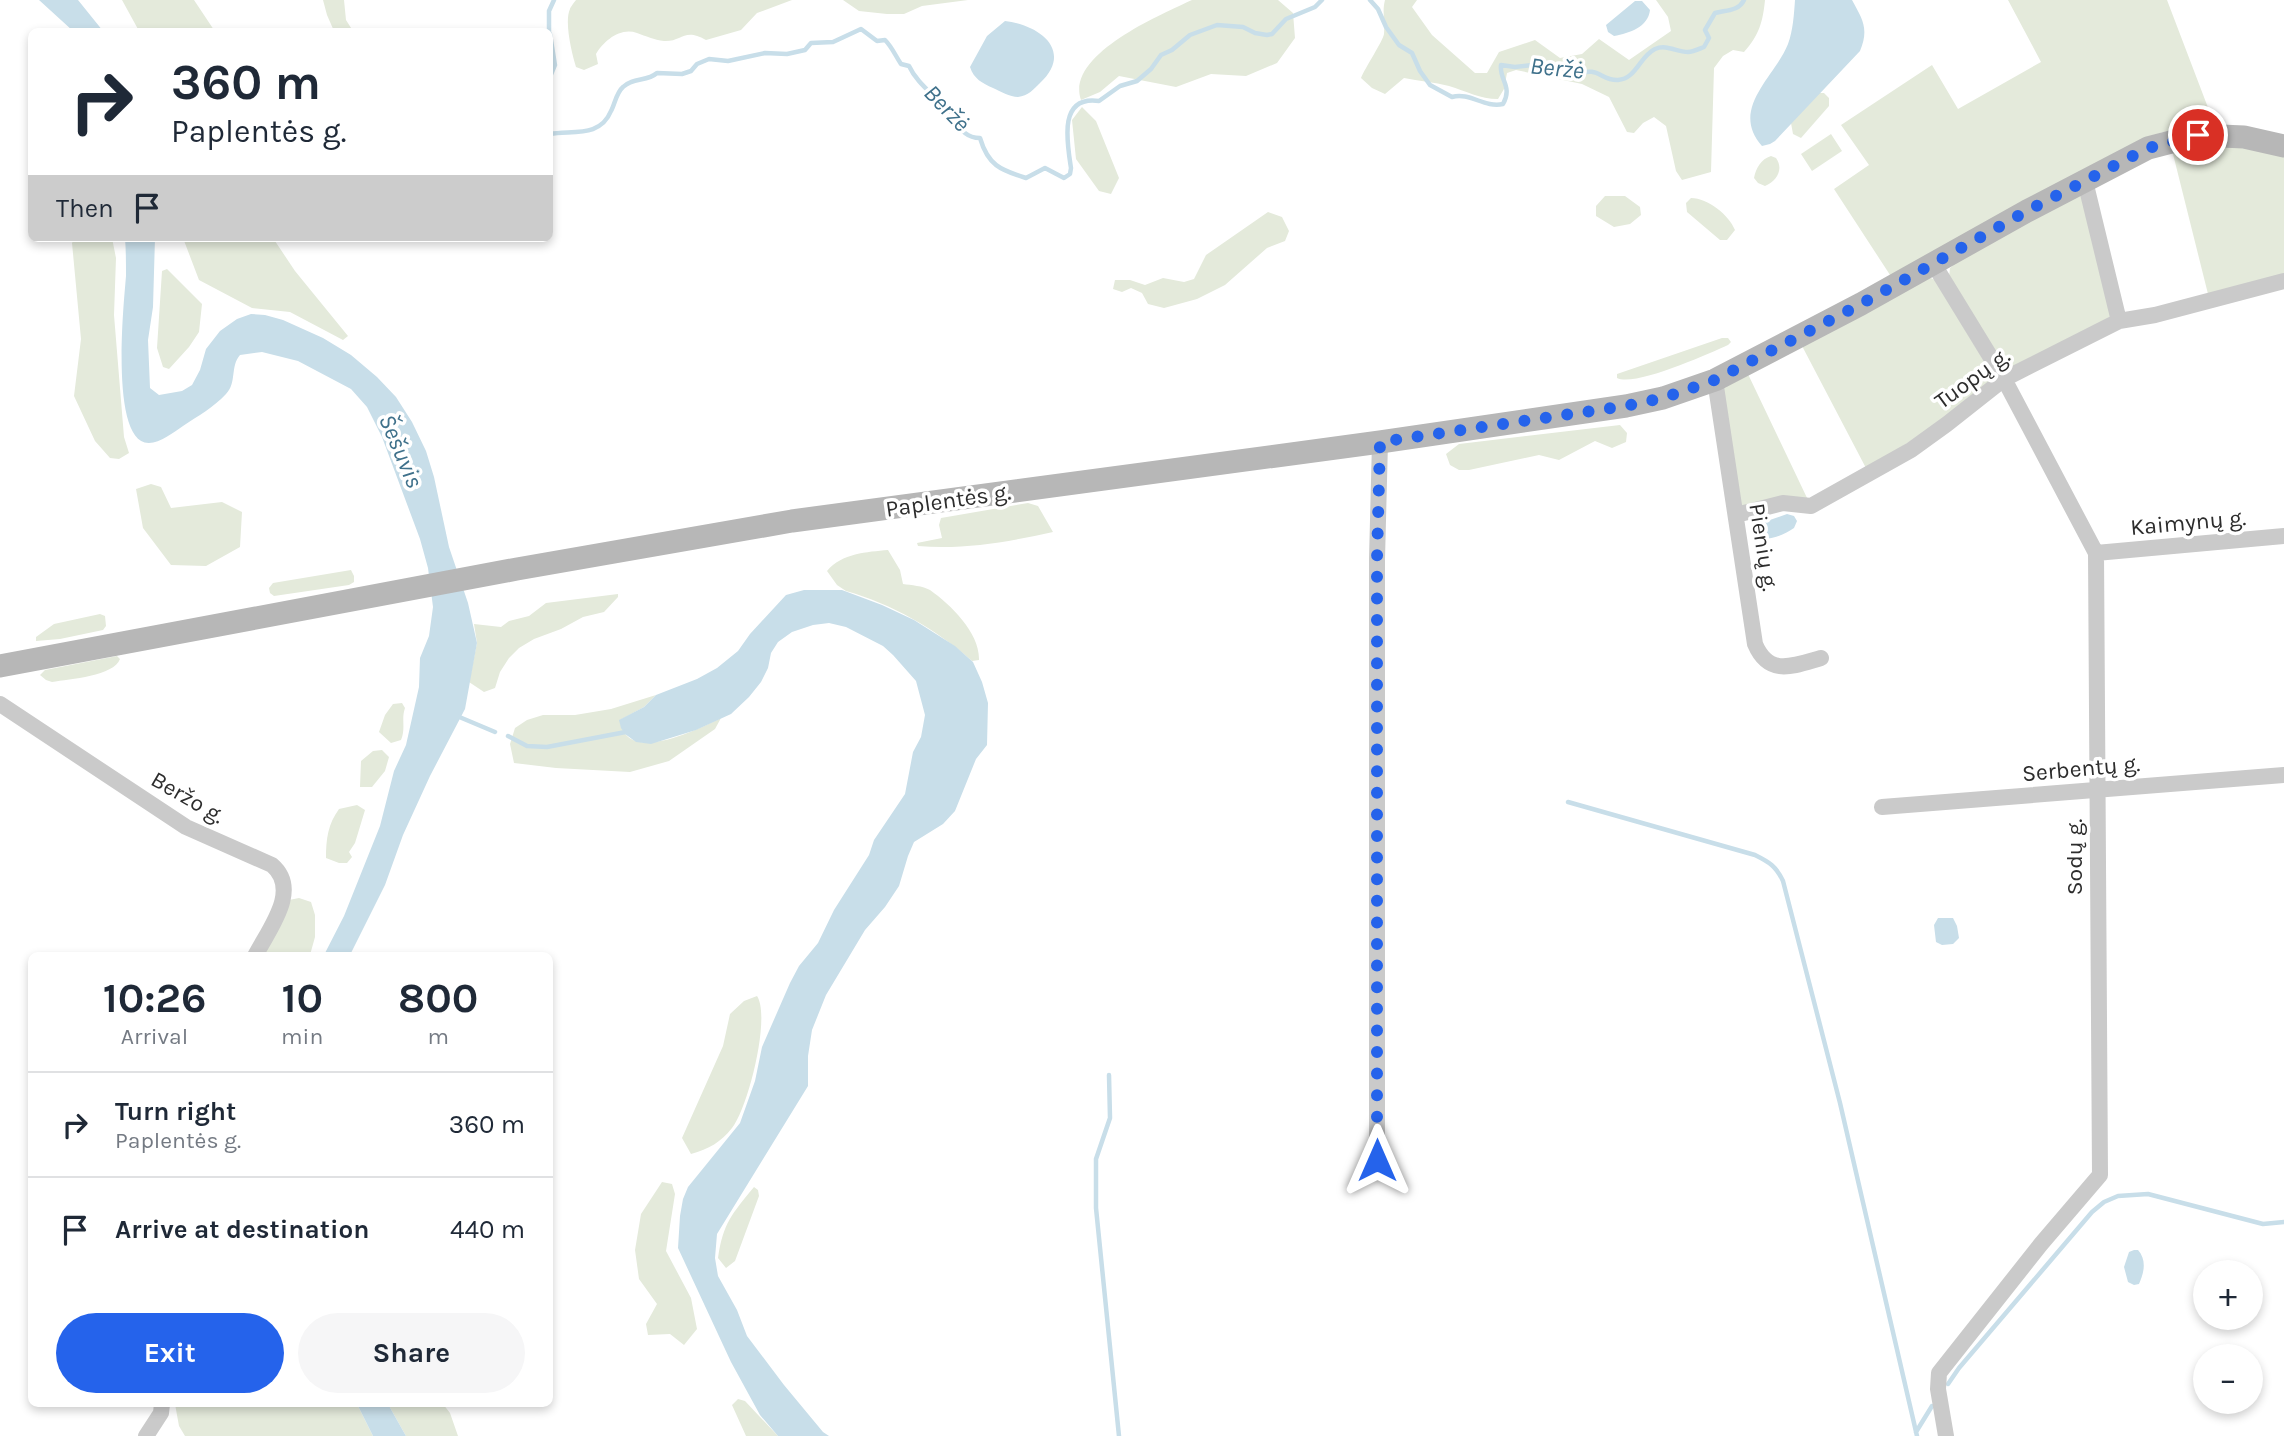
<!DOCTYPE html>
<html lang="en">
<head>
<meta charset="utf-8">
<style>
	:root { --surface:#fff; --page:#f6f6f7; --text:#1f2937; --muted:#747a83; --line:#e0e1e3; --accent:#2563eb }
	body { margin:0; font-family:Karla,sans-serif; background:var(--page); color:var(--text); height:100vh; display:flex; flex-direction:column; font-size:26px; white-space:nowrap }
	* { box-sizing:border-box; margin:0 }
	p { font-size:23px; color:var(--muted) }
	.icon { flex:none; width:38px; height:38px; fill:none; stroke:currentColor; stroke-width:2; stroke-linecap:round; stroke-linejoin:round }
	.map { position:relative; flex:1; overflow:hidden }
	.sheet { position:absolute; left:28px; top:952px; width:525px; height:455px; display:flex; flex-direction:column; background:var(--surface); border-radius:10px; box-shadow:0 4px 10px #0003 }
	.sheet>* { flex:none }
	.hud { position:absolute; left:28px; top:28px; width:525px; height:214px; border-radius:10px; box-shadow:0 4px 10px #0003; background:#fff; color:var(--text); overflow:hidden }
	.fabs { position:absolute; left:2193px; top:1260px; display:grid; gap:14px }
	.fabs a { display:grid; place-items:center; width:70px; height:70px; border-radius:50%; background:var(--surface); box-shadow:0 4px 10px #0003; font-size:35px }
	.pin { position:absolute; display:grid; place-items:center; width:60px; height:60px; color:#fff; margin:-30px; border:4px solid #fff; border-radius:50%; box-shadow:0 2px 7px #0007 }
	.me { position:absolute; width:77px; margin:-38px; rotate:0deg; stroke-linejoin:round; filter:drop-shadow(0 0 5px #0008) }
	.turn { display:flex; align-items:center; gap:24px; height:147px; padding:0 28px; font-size:32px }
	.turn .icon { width:91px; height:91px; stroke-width:2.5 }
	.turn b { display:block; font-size:49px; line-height:60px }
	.then { display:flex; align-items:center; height:66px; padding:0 28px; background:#0003; gap:14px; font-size:26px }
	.eta { display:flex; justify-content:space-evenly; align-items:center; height:119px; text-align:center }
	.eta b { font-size:42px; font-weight:700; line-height:49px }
	.button { display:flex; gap:14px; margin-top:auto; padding:14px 28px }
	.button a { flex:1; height:80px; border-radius:42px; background:var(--accent); color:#fff; font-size:28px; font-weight:700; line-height:80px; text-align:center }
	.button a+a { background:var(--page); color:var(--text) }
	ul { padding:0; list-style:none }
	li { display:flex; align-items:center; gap:21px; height:105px; padding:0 28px; border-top:2px solid var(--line) }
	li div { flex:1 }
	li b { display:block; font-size:26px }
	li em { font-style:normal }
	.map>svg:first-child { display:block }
	.green { fill:#e4eadb }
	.water { fill:#c8dee9 }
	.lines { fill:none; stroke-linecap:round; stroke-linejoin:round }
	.stream { stroke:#c8dee9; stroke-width:4.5 }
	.street { stroke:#cacaca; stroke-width:16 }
	.secondary { stroke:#b7b7b7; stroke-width:23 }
	.route { stroke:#2563eb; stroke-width:12; stroke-dasharray:0 21.6 }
	.labels { text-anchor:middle; stroke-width:7; stroke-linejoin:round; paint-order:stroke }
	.street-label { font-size:23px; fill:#2d2d2d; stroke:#fff }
	.water-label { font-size:24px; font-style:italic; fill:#3f718b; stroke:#fff }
</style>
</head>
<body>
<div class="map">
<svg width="2284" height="1436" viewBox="0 0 2284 1436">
	<rect width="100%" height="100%" fill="#fff"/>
	<path class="green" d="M122 0H194L214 30 213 32 139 31Z
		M323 0H344L346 20 353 31H334L327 15Z
		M576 0H792L757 13 741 30 706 40C684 27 682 42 664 41 654 40 646 36 637 33 620 27 604 41 596 54L598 64 584 70 576 67C572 54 564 22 570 9 570 8 575 1 576 0Z
		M843 0H968L922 6 904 14H887L859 11Z
		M1192 0H1278L1293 13 1295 38 1277 63 1246 76 1211 74 1176 87 1119 76 1100 92 1081 100C1065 55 1160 15 1192 0Z
		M1385 0H1417L1412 7 1432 35 1475 73H1487L1499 52 1535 40 1560 58 1582 54 1599 39 1629 60 1671 31 1668 17 1656 0H1765C1763 21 1759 36 1744 52L1733 50 1723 56 1714 68 1711 172 1682 180 1676 171 1666 126 1654 117 1643 123 1634 133 1627 132 1609 97 1582 84 1516 70 1507 73 1504 89 1498 99C1480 99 1466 91 1449 86 1434 82 1419 81 1404 78L1385 94 1372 88 1361 78C1365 68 1383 41 1384 34 1385 22 1382 11 1385 0Z
		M2008 0H2167L2215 126H2188L2160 133 1892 278 1834 189 1869 165 1841 125 1932 65 1958 109 2041 62Z
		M1818 93H1824L1829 98V106L1801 138 1793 134 1791 123Z
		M1082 107 1096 121 1119 178 1111 194 1099 191 1076 159 1072 120Z
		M1831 134 1842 151 1812 171 1801 154Z
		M2200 141 2284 151V277L2208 294 2171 146Z
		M1771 156 1776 158C1784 169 1777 181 1765 186L1758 183 1754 178C1756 168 1761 159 1771 156Z
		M2090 183 2121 309 2105 320 2005 371 1949 277 1950 268 1957 261Z
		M1605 196H1625L1640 207 1641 215 1630 224 1614 227 1596 216V206Z
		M1691 198C1708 198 1729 215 1735 230L1727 240H1720L1687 212 1686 203Z
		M1268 212 1282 217 1289 231 1285 241 1267 248 1225 285 1197 299 1164 308 1148 304 1142 293 1131 288 1122 292 1113 289 1115 280H1130L1145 285 1163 278 1184 282 1194 279 1206 255Z
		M75 238H112L116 258 114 315 124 437 129 453 119 459 110 458 95 441 74 396 81 339 72 243Z
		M183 238H273L295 271 348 336 343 340 290 312 252 308 199 280Z
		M167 269 202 304 199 332 189 347 169 369 163 367 157 348 162 271Z
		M1929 277 1935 280 1995 379 1933 426 1867 470 1801 344Z
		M1722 338H1728L1731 342 1728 345C1708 354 1635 387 1617 378V374Z
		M1747 372 1808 500 1739 511 1720 386Z
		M1620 425 1627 433 1626 442 1612 448 1595 441 1559 460 1539 455 1469 470H1459L1450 465 1446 454 1459 444Z
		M151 484 161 487 171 508 222 502 242 512 240 547 206 566 171 565 143 528 136 489Z
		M1028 503 1038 506 1053 532C1009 542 962 550 918 546L917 543 942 538 939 525 941 518Z
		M888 550 900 570 903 584C911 585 923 586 930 590 951 605 980 633 979 660L972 661C936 629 892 604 846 591L837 585 827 571C842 553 867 552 888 550Z
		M351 570 354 576V582L349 585 274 596 270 593 269 588 273 583Z
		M618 594V597L604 612 583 617 561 629 534 639 519 648 509 658 500 672 495 688 484 692 469 682 477 643 474 624 501 627 509 621 529 616 546 603Z
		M100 614 105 616 106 626 103 630 60 639 36 641V637L54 624Z
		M117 656 120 659C114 676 70 679 52 682L46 680 40 675 45 670Z
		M656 695 644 707 620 720C625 766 699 729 721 718L715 729 669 761 630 772 556 768 514 763 510 744 515 728 527 720 543 715H575L611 709Z
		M402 703 405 708C401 719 406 728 401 740L391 743 379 732 385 715 393 704Z
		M382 750 389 757 385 771 372 787H360L361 761 373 751Z
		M357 805 365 810 355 843 349 852 352 857 347 863H339L326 858C326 839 328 824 339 809Z
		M299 898 311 902 315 915V937L310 955 255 956 284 901Z
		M757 996C771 1017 748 1108 732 1128 721 1142 709 1149 691 1154L682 1138 723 1046 730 1014 744 1001Z
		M662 1182 672 1184 675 1194 666 1251 691 1298 697 1329 684 1345 670 1334 648 1335 646 1324 657 1304 639 1279 635 1250 641 1214Z
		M754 1187 758 1190 759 1196 735 1261 726 1268 718 1258C723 1223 732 1214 754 1187Z
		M738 1399 745 1401 778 1436H746L732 1405Z
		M175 1404H357L373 1436H185L179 1426Z
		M388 1404H443L450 1413 458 1436H406Z"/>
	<path class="water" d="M39 0H78L103 31H73Z
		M1795 0H1852C1863 20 1869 29 1860 51L1775 141 1770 144 1762 146C1729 109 1775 77 1788 44 1793 31 1794 14 1795 0Z
		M1635 1H1642L1650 10C1648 27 1630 33 1614 36L1608 32 1606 25Z
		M1005 21C1040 25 1074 51 1040 83 1034 89 1028 96 1018 97 1010 97 1000 91 993 88 982 83 974 79 970 67L987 36Z
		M125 238H155L153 307 148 340 150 388 159 395 182 391 192 385 200 370 206 349 220 331 237 319 251 314 265 315 283 320 323 338 351 355 377 377 396 397 412 422 426 451 434 477 449 547 468 603 477 643 465 709 430 776 403 835 385 885 350 955H324L344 916 380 826 394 771 406 745 419 687 420 658 429 636 433 607 428 568 420 539 382 437 367 407 351 389 298 361 262 352 240 355C230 366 237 383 226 394 214 407 198 416 183 426 174 432 160 443 149 443 109 444 124 301 126 276 126 263 126 251 125 238Z
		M1787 514 1794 516 1797 521 1794 528C1784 535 1768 542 1756 537L1754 532 1755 528 1764 522Z
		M804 590H842L882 605 914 620 955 646 973 662 982 682 988 703 987 745 976 759 955 811 943 824 914 842 908 856 899 886 885 907 865 930 826 995 812 1030 808 1056V1086L717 1234 715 1258 718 1276 737 1310 747 1336 784 1385 823 1432 829 1436H778L760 1415 731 1362 678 1248 680 1216 683 1199 688 1187 740 1123 755 1081 762 1047 790 983 799 966 818 943 834 910 869 855 874 840 905 794 913 752 921 737 925 715 916 681 893 655 883 646 846 627 829 623 813 625 792 632 778 642 771 653 768 668 761 682 749 697 731 714 696 730 651 744 636 742 625 734 621 728 619 720 644 707 656 695 697 679 717 668 738 651 750 634 786 595Z
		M1938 918H1953L1957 926 1959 938 1953 944 1942 945 1936 942 1934 925Z
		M2134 1250H2138C2147 1260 2144 1273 2139 1284L2134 1285 2128 1282 2124 1267 2129 1252Z
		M357 1404H388L406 1436H373Z"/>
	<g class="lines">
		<path class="stream" d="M1370 0 1378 9 1386 27 1399 45 1412 53 1420 71 1430 85 1452 97C1470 92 1484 108 1503 104 1513 86 1499 80 1501 65L1515 67 1540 64 1577 75C1598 65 1601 81 1618 80 1636 79 1640 56 1655 49 1667 44 1676 52 1688 52 1693 52 1699 49 1704 47L1709 38 1705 30 1715 13C1726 10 1739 11 1744 0
			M549 32V11L554 0
			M550 34 555 65 550 77
			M550 134C572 130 600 138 611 111 615 104 616 93 623 87 633 77 647 82 657 73L682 74 691 71 697 64 709 59 728 61 765 53 787 54 805 50 811 43 833 42 861 29 877 41 885 40C892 47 895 55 901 64L909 66C917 83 932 93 944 107 951 116 956 126 965 133 970 137 974 138 980 138 988 165 1000 170 1026 178L1045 168 1064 178 1070 174 1071 168C1067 142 1058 95 1099 101L1120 86 1137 81 1151 69 1161 55 1172 50 1190 35 1217 25 1243 27 1255 33 1267 35 1272 34 1286 19 1315 7 1322 0
			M457 716 495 732
			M508 736 527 746 547 747 631 731
			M1568 802 1755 855C1769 862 1776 866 1783 881L1840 1103 1917 1436
			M1109 1075 1110 1118 1096 1159V1208L1119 1436
			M1948 1384 1959 1368 2092 1212 2104 1202 2118 1196 2148 1194 2263 1224 2284 1222
			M1916 1432 1932 1406"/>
		<path class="street" d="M2085 181 2119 321
			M1933 263 2004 379 2096 553 2100 1175 2041 1244 1939 1373 1938 1389 1946 1436
			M1715 380 1755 644C1769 677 1793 666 1821 658
			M1736 515 1783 503 1811 506 1911 450 1947 424 2004 379 2119 321 2155 315 2284 281
			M2096 553 2284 536
			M0 704 186 827 272 865C301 890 269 929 255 956
			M1882 807 2284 775
			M1377 1160V559L1380 442
			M146 1436 161 1413 162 1404"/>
		<path class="secondary" d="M0 666 517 569 792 521 1380 442 1626 406 1663 398 1715 380 1861 304 2027 211 2148 148 2198 135 2244 137 2284 146"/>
	</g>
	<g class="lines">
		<path class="route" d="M1377 1160V559L1380 442 1626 406 1663 398 1715 380 1861 304 2027 211 2148 148 2198 135"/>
	</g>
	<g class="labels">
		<g class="street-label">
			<text transform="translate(1972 378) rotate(-36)" y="8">Tuopų g.</text>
			<text transform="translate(948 500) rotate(-8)" y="8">Paplentės g.</text>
			<text transform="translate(2188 522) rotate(-5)" y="8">Kaimynų g.</text>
			<text transform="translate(1764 547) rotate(81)" y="8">Pienių g.</text>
			<text transform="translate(2081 768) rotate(-5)" y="8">Serbentų g.</text>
			<text transform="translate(188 797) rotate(30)" y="8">Beržo g.</text>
			<text transform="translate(2074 857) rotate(-90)" y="8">Sodų g.</text>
		</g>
		<g class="water-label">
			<text transform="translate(1557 68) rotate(6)" y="8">Beržė</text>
			<text transform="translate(947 108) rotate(46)" y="8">Beržė</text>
			<text transform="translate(401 451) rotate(67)" y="8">Šešuvis</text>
		</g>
	</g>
</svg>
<div class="fabs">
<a>+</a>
<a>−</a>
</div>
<div class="pin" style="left:2198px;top:135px;background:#d93025"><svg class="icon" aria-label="arrive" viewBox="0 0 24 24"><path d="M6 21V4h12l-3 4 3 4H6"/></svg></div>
<svg class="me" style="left:1377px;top:1160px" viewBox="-20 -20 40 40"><path d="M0-17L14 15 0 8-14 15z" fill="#2563eb" stroke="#fff" stroke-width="4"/></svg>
<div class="hud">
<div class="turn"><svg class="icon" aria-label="right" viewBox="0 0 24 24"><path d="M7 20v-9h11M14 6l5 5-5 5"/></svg><div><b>360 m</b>Paplentės g.</div></div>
<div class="then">Then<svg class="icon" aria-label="arrive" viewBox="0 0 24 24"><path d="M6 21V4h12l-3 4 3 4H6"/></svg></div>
</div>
<section class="sheet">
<div class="eta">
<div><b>10:26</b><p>Arrival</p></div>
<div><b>10</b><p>min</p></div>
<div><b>800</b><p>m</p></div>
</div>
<ul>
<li><svg class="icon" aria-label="right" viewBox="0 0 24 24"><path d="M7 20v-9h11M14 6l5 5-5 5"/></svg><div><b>Turn right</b><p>Paplentės g.</p></div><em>360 m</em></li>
<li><svg class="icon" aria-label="arrive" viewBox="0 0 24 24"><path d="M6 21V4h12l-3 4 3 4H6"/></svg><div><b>Arrive at destination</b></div><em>440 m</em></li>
</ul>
<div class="button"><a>Exit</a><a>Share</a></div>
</section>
</div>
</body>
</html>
